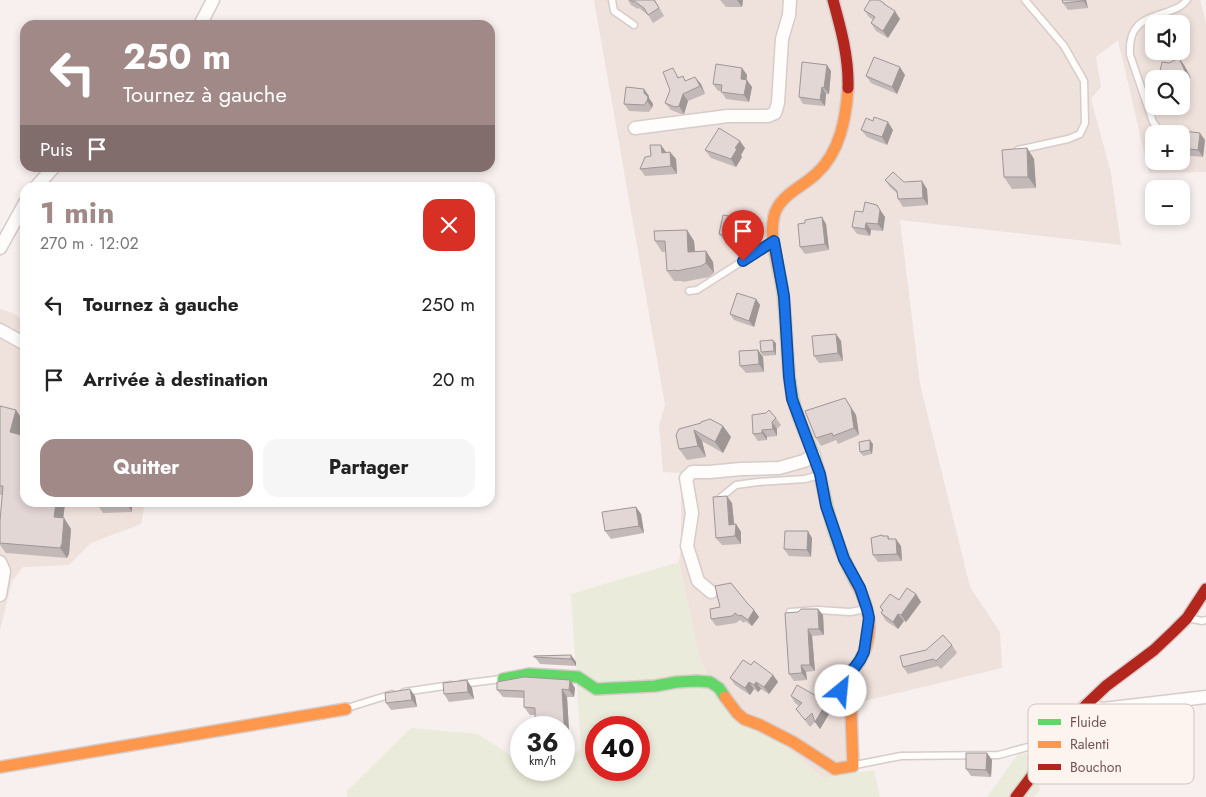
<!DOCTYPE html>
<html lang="fr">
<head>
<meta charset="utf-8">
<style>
	:root { --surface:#fff; --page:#f6f6f6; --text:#222; --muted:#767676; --accent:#a18987 }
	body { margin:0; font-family:Jost,sans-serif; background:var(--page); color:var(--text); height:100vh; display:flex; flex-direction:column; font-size:19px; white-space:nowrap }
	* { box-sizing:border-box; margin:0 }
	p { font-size:16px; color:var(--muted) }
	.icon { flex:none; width:28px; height:28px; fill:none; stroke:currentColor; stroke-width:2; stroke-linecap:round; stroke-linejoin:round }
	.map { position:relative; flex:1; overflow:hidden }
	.panel { position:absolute; left:20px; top:182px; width:475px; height:325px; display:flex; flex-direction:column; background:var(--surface); border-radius:15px; box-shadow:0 2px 8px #0003 }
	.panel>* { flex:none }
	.guide { position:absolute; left:20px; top:20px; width:475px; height:152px; border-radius:15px; box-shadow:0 2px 8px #0003; background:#a18987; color:#fff; overflow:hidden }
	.buttons { position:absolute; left:1145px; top:15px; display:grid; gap:10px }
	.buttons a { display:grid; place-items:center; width:45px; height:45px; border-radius:10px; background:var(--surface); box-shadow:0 2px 8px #0003; font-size:25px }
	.speed { position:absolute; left:510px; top:716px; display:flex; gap:10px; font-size:25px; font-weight:700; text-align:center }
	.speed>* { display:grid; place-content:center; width:65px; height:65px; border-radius:50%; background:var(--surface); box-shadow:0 2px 8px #0003; line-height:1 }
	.speed small { font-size:12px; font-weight:400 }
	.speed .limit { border:8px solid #d22; background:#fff; color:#111 }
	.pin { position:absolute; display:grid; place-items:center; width:42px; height:42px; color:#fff; margin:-51px -21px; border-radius:50% 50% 50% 0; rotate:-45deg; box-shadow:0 0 5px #0007 }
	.pin .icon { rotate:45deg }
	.me { position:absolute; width:55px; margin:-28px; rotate:28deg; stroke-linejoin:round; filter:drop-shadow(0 0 4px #0008) }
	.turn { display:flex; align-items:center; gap:18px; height:105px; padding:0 20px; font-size:22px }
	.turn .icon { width:65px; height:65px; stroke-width:2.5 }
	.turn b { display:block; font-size:35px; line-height:42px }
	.then { display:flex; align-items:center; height:48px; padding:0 20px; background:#0003; gap:10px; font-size:19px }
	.round { display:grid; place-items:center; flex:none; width:52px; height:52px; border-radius:15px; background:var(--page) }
	.summary { display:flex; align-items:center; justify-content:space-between; height:85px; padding:0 20px }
	h1 { font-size:30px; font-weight:700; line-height:38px; color:var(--accent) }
	.button { display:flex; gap:10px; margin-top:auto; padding:10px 20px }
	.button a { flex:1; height:58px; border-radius:15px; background:var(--accent); color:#fff; font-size:20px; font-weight:700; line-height:58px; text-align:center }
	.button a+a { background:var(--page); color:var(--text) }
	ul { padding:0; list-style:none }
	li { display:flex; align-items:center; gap:15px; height:75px; padding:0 20px }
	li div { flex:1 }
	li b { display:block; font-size:19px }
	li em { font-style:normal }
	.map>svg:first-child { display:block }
	.residential { fill:#efe1dc; fill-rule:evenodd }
	.green { fill:#eaebda; fill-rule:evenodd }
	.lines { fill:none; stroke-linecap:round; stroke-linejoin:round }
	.lane-casing { stroke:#d6ccca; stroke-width:9 }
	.street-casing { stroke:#d6ccca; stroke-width:15 }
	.fast-casing { stroke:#d6ccca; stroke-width:14 }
	.slow-casing { stroke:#d6ccca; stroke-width:14 }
	.jam-casing { stroke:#d6ccca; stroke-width:14 }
	.lane { stroke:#fefdfc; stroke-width:6 }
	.street { stroke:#fefdfc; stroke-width:12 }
	.fast { stroke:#63d668; stroke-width:11 }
	.slow { stroke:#ff974d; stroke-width:11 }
	.jam { stroke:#b3261e; stroke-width:11 }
	.wall { fill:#c3b9b8 }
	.shaded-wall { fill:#9f9696 }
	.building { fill:#e3d7d6; stroke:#9f9696 }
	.route-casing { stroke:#114b97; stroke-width:12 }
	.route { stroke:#1a73e8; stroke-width:9 }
	.key { fill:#fdf4f0; stroke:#d4c3c0; stroke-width:1 }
	.key-label { font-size:14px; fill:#735250 }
</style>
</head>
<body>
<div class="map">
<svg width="1206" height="797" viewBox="0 0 1206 797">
	<rect width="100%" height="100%" fill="#f7f0ee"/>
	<path class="residential" d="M594 0H1200L1206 23V172L1149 173 1118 40 1096 57 1101 87 1091 99 1111 173 1121 245 900 220 920 384 970 587 1000 632 1002 668 860 702 855 773 823 778 710 682 699 656 679 562 681 548V473L663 472 659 425 665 405ZM1154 24H1181V51H1154ZM1154 79H1181V106H1154ZM1154 134H1181V161H1154Z
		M0 309 13 313 25 322V502L145 503 141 524 91 543 69 565 23 567 12 581 0 630Z"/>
	<path class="green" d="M679 562 699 656 710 682 823 778 874 770 880 797H347V791L411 728 478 734 521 762V770H564V760L581 749 571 594ZM596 728H639V770H596Z
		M1018 754H1033L1040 790 1034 797H987Z"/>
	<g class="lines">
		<g class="lane-casing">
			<path id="lane" d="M612 0 614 11 634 25
				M1162 134 1153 122 1130 55C1128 25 1142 20 1167 12 1175 9 1182 7 1187 0
				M1018 150 1068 139 1080 134 1085 123 1084 81 1064 46 1025 0
				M689 291 697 290 771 243
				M720 498 736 485 758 482 805 479 819 475
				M790 612 818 610 850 612 866 609
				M1188 618 1202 621 1206 620
				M461 684 501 679
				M404 692 451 685
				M347 708 392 694
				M855 765 901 756 998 755C1016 751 1035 743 1053 743"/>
		</g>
		<g class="street-casing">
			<path id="street" d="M200 25 213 0
				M635 128 728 116H768L775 113 778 103 782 39 789 15 790 0
				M35 188 53 168
				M0 248 25 203
				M0 330 25 344
				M0 562 4 571 0 595
				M711 592 698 581 687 546 692 513 686 478 692 472H709L741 469 779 468 804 461 814 455
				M1085 706 1103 709 1206 697"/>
		</g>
		<g class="fast-casing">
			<path id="fast" d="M781 281C788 318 785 357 792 394 796 418 809 439 816 462 822 479 824 497 829 514 835 537 844 560 855 581
				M503 679 529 674 578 677 596 689 655 686 677 682 697 681 710 682 719 688 725 697"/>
		</g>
		<g class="slow-casing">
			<path id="slow" d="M781 281C777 261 769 236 774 216 779 195 803 187 817 173 840 152 846 118 848 88
				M725 697 737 713 744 719 760 725 793 742 835 769 853 766 851 713 839 685C844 676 853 671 859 662 876 635 870 606 855 581
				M0 767 346 709"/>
		</g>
		<g class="jam-casing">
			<path id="jam" d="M833 0C841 29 849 58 848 88
				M1016 797 1085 706 1106 686 1154 650 1174 631 1187 618 1206 589"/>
		</g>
		<use href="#lane" class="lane"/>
		<use href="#street" class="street"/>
		<use href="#fast" class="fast"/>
		<use href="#slow" class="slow"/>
		<use href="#jam" class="jam"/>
	</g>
	<path class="wall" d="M628 0H655L664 16 653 23 648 15 639 8 638 9 631 5Z
		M720 0H743L742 7H726Z
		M1086 0 1088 8 1068 10 1063 3Z
		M886 6 900 19 888 38 876 31 871 23 873 20 869 17 864 10Z
		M1184 65 1191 78 1181 84V79H1161L1159 76Z
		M742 68 747 75 746 80 752 87 749 102 726 99 721 91H718L713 84Z
		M831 71 829 94H826L825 106 803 104 799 97Z
		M678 75 679 78 686 81 701 84 705 94 688 101 684 114H681L671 110 665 103Z
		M905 75 897 94 871 83 866 76Z
		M649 96V98L653 104 652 108 649 112 629 111 624 104Z
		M873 121 893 130 887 145 867 137 861 130Z
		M1181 134 1205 140 1203 157 1181 155Z
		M745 148 741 155 742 157 736 167 711 158 705 150Z
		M1027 148 1034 159 1036 188 1012 189 1004 177Z
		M666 152H670L676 159 677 174 645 176 640 169 651 156Z
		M885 180 904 182 927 189 928 205 903 207 898 199V194L890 187Z
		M877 205 885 217 883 231 871 230 870 236 857 234 852 227 863 212Z
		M735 217 740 223 747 225 753 232 750 246 725 241 719 234Z
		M805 223 826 224 829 250 805 254 800 247Z
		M687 230 694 241 695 252 706 251 713 262 714 273 709 277 683 282 682 281H674L667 271 666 252H662L655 241Z
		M756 299 760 305 754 327 734 320 730 314Z
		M836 334 841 341 843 361 819 363 814 356Z
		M776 343V355L763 356 761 352Z
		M758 350 763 357 764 372 746 373 740 366Z
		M845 398 856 415 859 435 838 444 836 440 821 446 816 438Z
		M0 406 23 420 20 434 25 502H132V512L103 513 97 504H65L63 518 71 529 69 554 67 558 6 553 0 545V521L2 495H0Z
		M776 418 781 425 777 429V436L767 437V440L758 441 753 434Z
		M723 426 731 437 723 453 702 441 706 457 687 460 679 449V429Z
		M873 444 872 454 863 456 860 452Z
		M732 503 734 524H736L741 532V544L722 545 716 538Z
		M636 507 641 514 644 533 611 539 605 531Z
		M883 536H888L890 539 901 546 902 561 878 562 873 555Z
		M812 538 811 557 789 556 784 549Z
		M916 594 921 602 906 622 904 621 898 629 886 621 881 613 882 611 880 607Z
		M748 604 754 610 759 617 752 626 745 621 744 623 740 620 736 623 716 626 711 619Z
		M818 609 823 615 824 635 812 636 815 671 806 672 807 680 794 681 789 674 798 612Z
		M952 645 957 653 941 669 938 666 908 674 903 667Z
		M571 655 576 662V666L540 664 534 656Z
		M751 665 773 675 778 682 769 694 761 689 758 692 754 689 750 695 735 685 730 678Z
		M467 680 472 688 474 699 449 702 444 694Z
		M570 680 575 688 574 697H567L570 747H564V728L538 722 535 717V715H530L524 707V698L503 697 497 690Z
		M415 696 417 707 391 710 386 703Z
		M791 696 832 709 820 729 815 722 810 727 796 709 799 706 795 703Z
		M987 753 992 760 991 777 971 776 966 769Z"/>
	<path class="shaded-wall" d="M737 0H743L742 7Z
		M1083 0H1086L1088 8Z
		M895 11 900 19 888 38 883 31Z
		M1179 58 1184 65 1191 78 1185 71Z
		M827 65 831 71 829 94 824 88Z
		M900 67 905 75 897 94 892 87Z
		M742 68 747 75 746 84 747 80 752 87 749 102 744 95 741 79Z
		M695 77 701 84 705 94 700 86Z
		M822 87 826 94 825 106 820 100Z
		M644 89 649 96V98L653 104 652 108 647 101 644 93Z
		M683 94 688 101 684 114 679 106Z
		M888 122 893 130 887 145 882 137Z
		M1200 133 1205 140 1203 157 1198 150Z
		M740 141 745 148 741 155 742 157 736 167 731 159 735 148Z
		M661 145 666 152 662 153Z
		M1027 148 1034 159 1036 188 1028 177Z
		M670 152 676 159 677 174 671 166Z
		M922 181 927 189 928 205 923 198Z
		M880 210 885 217 883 231 878 224Z
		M735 217 740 224 734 222Z
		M822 217 826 224 829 250 825 244Z
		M866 223 871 230 870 236 865 229Z
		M747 225 753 232 750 246 745 239Z
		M687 230 694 241 696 263 688 252Z
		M706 251 713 262 714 273 706 263Z
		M756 299 760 305 754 327 749 321Z
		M836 334 841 341 843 361 838 353Z
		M773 340 776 343V355L774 351Z
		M758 350 763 357 764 372 759 364Z
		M845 398 856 415 859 435 854 428Z
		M16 410 23 420 18 443 10 432Z
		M772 422 777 429V436L773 429Z
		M723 426 731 437 723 453 715 442Z
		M694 430 702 441 706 457 698 446Z
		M762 430 767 437V440L762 433Z
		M870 440 873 444 872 454 870 450Z
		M727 496 732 503 735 532 729 525Z
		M56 502H64L65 504 62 528 54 517Z
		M126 502H132V512Z
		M636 507 641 514 644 533 639 526Z
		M64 518 71 529 69 554 67 558 60 548Z
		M736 524 741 532V544L735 536Z
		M808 531 812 538 811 557 807 550Z
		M896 539 901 546 902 561 897 554Z
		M916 594 921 602 906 622 901 615Z
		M818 609 823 615 824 635 819 629Z
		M754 610 759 617 752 626 748 620Z
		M898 614 904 621 898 629 893 622Z
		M808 629 812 636 815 671 810 665Z
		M571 655 576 662V666L571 659Z
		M801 665 806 672 807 680 802 673Z
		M773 675 778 682 769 694 764 687Z
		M467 680 472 688 474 699 468 692Z
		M570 680 575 688 574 697 569 690Z
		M749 682 754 689 750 695 745 688Z
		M756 682 761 689 758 692 754 685Z
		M410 689 415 696 417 707 412 700Z
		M562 689 567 697 570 747 565 740Z
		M827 702 832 709 820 729 815 722Z
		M987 753 992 760 991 777 986 770Z"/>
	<path class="building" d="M630 0H654L659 8 648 15 644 8 634 1 633 2Z
		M870 0H879L884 3V4L895 11 883 31 871 23 875 17 864 10Z
		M1062 0H1083V1L1063 3Z
		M874 57 900 67 892 87 866 76Z
		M1179 58 1185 71 1172 79 1159 76 1162 62 1169 63Z
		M802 62 827 65 824 88 822 87 820 100 799 97Z
		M716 64 742 68 741 79 747 80 744 95 721 92 722 85 713 84Z
		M673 68 678 78 683 76 685 81 695 77 700 86 683 94 679 106 675 107 665 103 670 90 663 72Z
		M626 87 644 89V93L648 97 647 101 644 105 624 104Z
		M874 117 888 122 882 137 861 130 866 118 873 121Z
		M719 128 740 141 735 148 737 149 731 159 705 150Z
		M1175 130 1200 133 1198 150 1181 148V134H1175Z
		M650 145H661L662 153 670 152 671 166 640 169 645 157 651 156Z
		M1027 148 1028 177H1004L1002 150Z
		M893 172 904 182 922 181 923 198 898 199 897 191 885 180Z
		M865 202 877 205 880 210 878 224 866 223 865 229 852 227 855 211 863 212Z
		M723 215 735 217 734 222 747 225 745 239 719 234Z
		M822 217 825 244 800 247 798 224 805 223V220Z
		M687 230 688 252 706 251V263L701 266 676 271V270L667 271 665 241H655L654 231Z
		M737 293 756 299 749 321 730 314Z
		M836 334 838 353 814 356 812 336Z
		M773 340 774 351 761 352 760 341Z
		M758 350 759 364 740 366 739 351Z
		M845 398 851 408 854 428 833 436 832 433 816 438 805 411Z
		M0 406 16 410 10 432 25 436V502H56L54 517 64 518 62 544 60 548 0 543V521L3 486H0Z
		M769 410 776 418 772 422 773 429 762 430V433L753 434 752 415 766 413Z
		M710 419 723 426 715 442 694 430 698 446 679 449 676 435 679 429 701 423V422Z
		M870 440V450L860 452 859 442Z
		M727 496 729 525 736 524 735 536 716 538 713 497Z
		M636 507 639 526 605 531 602 512Z
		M785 531H808L807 550 784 549Z
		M882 535V536H888V539H896L897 554 873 555 871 538Z
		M731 583 748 604 754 610 748 620 741 615 739 616 735 613 732 616 711 619 710 609 720 607 715 586Z
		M907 588 916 594 901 615 898 614 893 622 881 613 883 610 880 607 890 594 899 600Z
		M801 609H818L819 629H808L810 665H801L802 673 789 674 785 613 798 612Z
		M943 635 952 645 936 661 933 659 903 667 900 656 926 650Z
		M571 655V659L534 657V656Z
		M743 660 751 665 754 661 773 675 764 687 756 682 754 685 749 682 745 688 730 678Z
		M524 677 570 680 569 690 562 689 565 740H564V728H538V717H535V708L524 707V691L497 690V682Z
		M467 680 468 692 444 694 443 683Z
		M797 685 827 702 815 722 812 713 805 720 796 709 802 703 791 696Z
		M410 689 412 700 386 703 385 693Z
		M966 753H987L986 770 966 769Z"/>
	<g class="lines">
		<g class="route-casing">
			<path id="route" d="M743 261 774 241 784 296 789 377 792 399 820 474 826 506 837 538 844 559 860 588 867 609 869 618 864 652 860 660 855 667 841 681 839 686 841 691"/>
		</g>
		<use href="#route" class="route"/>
	</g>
	<rect x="1028" y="704" width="166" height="80" rx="8" class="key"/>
	<rect x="1038" y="719" width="23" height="6" fill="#63d668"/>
	<rect x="1038" y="741" width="23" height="7" fill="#ff974d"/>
	<rect x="1038" y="764" width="23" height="6" fill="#b3261e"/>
	<g class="key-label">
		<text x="1070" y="727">Fluide</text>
		<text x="1070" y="749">Ralenti</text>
		<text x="1070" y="772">Bouchon</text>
	</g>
</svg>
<div class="buttons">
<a><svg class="icon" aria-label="sound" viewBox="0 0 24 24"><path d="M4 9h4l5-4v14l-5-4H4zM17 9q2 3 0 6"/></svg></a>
<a><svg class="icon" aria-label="search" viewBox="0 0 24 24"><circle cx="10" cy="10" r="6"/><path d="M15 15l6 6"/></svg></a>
<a>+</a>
<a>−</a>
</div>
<div class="speed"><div>36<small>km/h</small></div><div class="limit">40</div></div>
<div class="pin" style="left:743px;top:261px;background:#d93025"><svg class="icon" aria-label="arrive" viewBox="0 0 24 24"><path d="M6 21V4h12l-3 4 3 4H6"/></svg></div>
<svg class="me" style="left:841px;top:691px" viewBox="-20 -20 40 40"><circle r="19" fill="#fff"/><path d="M0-13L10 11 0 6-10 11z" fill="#1a73e8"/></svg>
<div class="guide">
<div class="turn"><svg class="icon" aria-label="left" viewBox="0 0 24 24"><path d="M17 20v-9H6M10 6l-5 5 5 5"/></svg><div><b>250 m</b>Tournez à gauche</div></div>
<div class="then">Puis<svg class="icon" aria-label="arrive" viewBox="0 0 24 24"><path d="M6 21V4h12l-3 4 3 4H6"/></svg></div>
</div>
<section class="panel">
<div class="summary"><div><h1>1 min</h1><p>270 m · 12:02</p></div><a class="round" style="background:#d93025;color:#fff"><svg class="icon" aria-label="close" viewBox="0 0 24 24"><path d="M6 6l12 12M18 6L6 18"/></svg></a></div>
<ul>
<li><svg class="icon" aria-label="left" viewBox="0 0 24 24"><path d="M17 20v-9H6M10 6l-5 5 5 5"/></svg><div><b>Tournez à gauche</b></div><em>250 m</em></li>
<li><svg class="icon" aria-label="arrive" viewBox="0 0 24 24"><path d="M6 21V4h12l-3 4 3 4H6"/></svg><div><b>Arrivée à destination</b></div><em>20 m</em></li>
</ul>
<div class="button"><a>Quitter</a><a>Partager</a></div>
</section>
</div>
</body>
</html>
